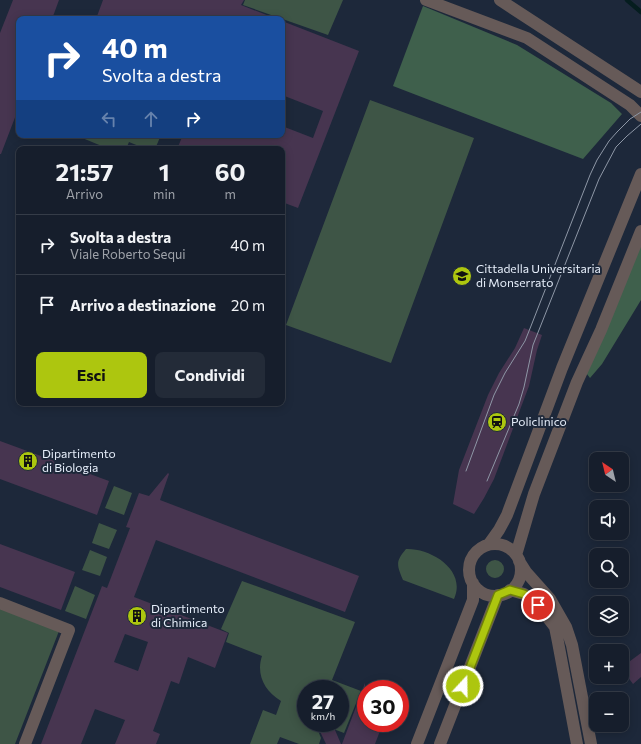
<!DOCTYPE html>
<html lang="it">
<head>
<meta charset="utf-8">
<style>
	:root { --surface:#161e2c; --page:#232b38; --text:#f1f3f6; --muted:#9ea2a9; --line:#353c48; --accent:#adc60f }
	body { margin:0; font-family:Commissioner,sans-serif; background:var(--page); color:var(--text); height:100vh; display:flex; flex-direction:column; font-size:15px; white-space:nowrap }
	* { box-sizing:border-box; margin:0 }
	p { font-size:13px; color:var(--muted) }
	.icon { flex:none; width:22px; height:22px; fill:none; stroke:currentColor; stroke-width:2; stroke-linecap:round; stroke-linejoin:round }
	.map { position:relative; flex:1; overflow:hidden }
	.details { position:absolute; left:16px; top:146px; width:269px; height:260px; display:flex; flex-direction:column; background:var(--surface); border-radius:8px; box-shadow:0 2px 10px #0003,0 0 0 1px var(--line) }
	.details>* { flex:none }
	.guide { position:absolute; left:16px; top:16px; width:269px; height:122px; border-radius:8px; box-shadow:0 2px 10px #0003,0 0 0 1px var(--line); background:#1a4fa0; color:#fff; overflow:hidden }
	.needle { width:26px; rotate:325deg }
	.buttons { position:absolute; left:589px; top:452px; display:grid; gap:8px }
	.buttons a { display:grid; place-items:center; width:40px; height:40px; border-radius:8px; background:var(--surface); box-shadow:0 2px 10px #0003,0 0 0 1px var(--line); font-size:20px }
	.speed { position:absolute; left:297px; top:680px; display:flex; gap:8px; font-size:20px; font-weight:700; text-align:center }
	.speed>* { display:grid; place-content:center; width:52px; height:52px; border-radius:50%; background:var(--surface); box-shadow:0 2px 10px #0003,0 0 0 1px var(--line); line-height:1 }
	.speed small { font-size:10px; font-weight:400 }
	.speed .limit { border:6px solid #d22; background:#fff; color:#111 }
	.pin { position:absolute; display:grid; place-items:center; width:34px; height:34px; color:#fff; margin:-17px; border:2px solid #fff; border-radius:50%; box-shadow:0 1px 4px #0007 }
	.me { position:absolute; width:44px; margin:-22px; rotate:21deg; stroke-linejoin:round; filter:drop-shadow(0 0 3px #0008) }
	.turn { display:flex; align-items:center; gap:14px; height:84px; padding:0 20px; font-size:18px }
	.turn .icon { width:52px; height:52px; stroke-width:2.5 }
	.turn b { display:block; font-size:28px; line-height:34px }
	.lanes { display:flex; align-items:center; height:38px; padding:0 20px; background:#0003; justify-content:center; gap:20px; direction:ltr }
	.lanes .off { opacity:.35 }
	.eta { display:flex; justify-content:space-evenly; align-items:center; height:68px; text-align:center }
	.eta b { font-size:24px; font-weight:700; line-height:28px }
	.action { display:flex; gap:8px; margin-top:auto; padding:8px 20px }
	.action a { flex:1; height:46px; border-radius:8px; background:var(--accent); color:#111; font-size:16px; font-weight:700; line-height:46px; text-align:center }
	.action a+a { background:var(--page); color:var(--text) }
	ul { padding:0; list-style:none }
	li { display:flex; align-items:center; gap:12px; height:60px; padding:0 20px; border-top:1px solid var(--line) }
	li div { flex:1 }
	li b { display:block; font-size:15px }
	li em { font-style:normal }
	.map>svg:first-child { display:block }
	.green { fill:#3e5546 }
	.forest { fill:#3f604c }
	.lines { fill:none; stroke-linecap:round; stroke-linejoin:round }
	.stream { stroke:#051d1f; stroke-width:4.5 }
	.building { fill:#473550; fill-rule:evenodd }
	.street { stroke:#665a58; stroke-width:12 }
	.tram { stroke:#8e97a6; stroke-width:1 }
	.route-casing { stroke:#70810a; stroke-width:10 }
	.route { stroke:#adc60f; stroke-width:7 }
	.labels { text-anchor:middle; stroke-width:4; stroke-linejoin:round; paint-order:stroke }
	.poi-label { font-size:12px; fill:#e6eefa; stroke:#1d283a; text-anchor:start }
</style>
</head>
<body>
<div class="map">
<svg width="641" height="744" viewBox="0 0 641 744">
	<rect width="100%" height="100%" fill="#1d283a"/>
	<path class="green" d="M245 0H343L328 35 243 5Z
		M370 100 474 138 391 363 286 325Z
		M75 135H161L155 149H146L129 142 126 149H109Z
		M114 486 132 493 124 515 105 508Z
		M99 523 117 530 109 549 92 543Z
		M406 549C431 548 467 570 454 599L403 580C397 565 395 562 406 549Z
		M90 550 107 557 100 576 82 570Z
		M486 569a9 9 0 1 1 18 0a9 9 0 1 1-18 0Z
		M242 581 355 622 332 680 361 691 344 733 336 730 333 723H340V689H306V723H315L321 738 319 744H299L280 737 277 744H250L263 710 276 715 281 701C264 691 256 674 262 656L226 642 229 633 221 629Z
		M75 586 95 595 86 619 65 611Z
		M0 607 59 631 15 744H0Z"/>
	<path class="forest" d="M423 6 517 45 611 103 622 114 583 159 393 86Z
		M641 242V300L602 364 590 378 583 369Z"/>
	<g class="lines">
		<path class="stream" d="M627 0 641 12"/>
	</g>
	<path class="building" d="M13 0H59L52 19H19V107L1 154H0V33Z
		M103 0H244L241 5 274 18 96 19Z
		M282 21 359 51 298 208 282 202V149H177L183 135H282V126L313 138 323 111 282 95Z
		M524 328 542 335 537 350 529 386 494 479 484 498 474 514 453 504 459 470 488 395 499 373 515 348Z
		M0 441 109 481 97 515 0 479Z
		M168 473 169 474 160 500 359 576 345 612 156 540 134 597 228 633 215 668 188 657 179 684 171 681 160 712 153 731 160 734 156 744H115L125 720 95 709 81 744H41L102 586 107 588 130 528 126 527 139 493 149 496ZM125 634 148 642 138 671 114 662Z
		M0 544 75 572 61 610 0 587Z
		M641 653V677L633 684 622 669V667Z
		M365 683 366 723H383L375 744H342Z
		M316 723H332L341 744H326Z"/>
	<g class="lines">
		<path class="street" d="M426 0 527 38 630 105 641 116
			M500 0 641 92
			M489 544 499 530 507 515 562 368 641 174
			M469 570a26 26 0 1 1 52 0a26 26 0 1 1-52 0Z
			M516 555 534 494 577 382 601 330 641 231
			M519 561 526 572 550 599 566 627 572 645 591 744
			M510 590 524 594 538 605 555 627 558 642 577 744
			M0 603 69 630 25 744
			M417 744 473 600V583
			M440 744 498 595"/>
		<path class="tram" d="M466 471 494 395 505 373 525 341 531 326 590 175 597 160 609 141 617 132 630 119 641 112
			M487 481 519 404 524 387 533 345 599 179 616 147 627 136 641 124"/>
	</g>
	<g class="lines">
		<g class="route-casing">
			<path id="route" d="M463 686 498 595 510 590 524 594 538 605"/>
		</g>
		<use href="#route" class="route"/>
	</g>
	<defs>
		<g id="university-disc" transform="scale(1)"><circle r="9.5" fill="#adc60f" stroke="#1d283a"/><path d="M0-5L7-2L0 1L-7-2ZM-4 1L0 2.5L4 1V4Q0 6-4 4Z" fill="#111"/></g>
		<g id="station-disc" transform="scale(1)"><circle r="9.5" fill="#adc60f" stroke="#1d283a"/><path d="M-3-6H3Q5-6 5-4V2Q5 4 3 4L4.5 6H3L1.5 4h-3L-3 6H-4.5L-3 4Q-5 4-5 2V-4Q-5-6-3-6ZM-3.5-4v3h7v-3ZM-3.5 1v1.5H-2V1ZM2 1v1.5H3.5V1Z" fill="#111"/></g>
		<g id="building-disc" transform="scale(1)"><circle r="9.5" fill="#adc60f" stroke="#1d283a"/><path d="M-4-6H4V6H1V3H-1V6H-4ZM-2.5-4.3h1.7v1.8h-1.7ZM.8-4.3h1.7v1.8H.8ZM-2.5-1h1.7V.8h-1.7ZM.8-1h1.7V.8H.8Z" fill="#111"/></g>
	</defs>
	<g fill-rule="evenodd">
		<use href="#university-disc" x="462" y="276"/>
		<use href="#station-disc" x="497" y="422"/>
		<use href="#building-disc" x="28" y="461"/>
		<use href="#building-disc" x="137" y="616"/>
	</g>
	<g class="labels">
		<g class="poi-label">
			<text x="476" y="273">Cittadella Universitaria<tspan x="476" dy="14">di Monserrato</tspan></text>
			<text x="511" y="426">Policlinico</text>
			<text x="42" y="458">Dipartimento<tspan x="42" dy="14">di Biologia</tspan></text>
			<text x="151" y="613">Dipartimento<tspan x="151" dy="14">di Chimica</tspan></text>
		</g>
	</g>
</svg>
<div class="buttons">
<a><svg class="needle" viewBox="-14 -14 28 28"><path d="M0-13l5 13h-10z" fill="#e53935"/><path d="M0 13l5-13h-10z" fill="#9ea2a9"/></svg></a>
<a><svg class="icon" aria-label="sound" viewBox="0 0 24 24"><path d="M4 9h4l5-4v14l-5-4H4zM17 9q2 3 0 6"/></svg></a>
<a><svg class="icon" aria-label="search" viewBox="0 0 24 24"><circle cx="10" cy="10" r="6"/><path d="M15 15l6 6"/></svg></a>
<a><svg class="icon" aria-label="layers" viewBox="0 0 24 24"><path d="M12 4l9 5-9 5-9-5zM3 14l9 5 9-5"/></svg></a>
<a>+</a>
<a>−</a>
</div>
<div class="speed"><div>27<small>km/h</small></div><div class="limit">30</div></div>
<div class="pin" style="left:538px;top:605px;background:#d93025"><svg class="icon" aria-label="arrive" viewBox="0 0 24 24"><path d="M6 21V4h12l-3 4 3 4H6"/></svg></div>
<svg class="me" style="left:463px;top:686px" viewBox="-20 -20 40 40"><circle r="17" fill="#adc60f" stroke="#fff" stroke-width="3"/><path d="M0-11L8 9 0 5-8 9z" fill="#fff"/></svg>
<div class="guide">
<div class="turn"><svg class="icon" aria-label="right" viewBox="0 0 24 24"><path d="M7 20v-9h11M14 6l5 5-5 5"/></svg><div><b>40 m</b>Svolta a destra</div></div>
<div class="lanes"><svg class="icon off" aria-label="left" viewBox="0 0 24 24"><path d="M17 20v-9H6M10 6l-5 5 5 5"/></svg><svg class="icon off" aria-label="ahead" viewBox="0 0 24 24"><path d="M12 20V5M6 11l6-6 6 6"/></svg><svg class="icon" aria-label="right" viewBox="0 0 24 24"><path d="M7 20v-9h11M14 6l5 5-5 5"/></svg></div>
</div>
<section class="details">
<div class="eta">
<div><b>21:57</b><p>Arrivo</p></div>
<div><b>1</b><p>min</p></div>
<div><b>60</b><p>m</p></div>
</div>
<ul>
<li><svg class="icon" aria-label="right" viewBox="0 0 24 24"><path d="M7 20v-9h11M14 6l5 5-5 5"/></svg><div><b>Svolta a destra</b><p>Viale Roberto Sequi</p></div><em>40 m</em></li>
<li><svg class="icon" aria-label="arrive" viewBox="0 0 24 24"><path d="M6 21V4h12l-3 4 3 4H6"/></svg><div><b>Arrivo a destinazione</b></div><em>20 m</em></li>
</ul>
<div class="action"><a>Esci</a><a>Condividi</a></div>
</section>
</div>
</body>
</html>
